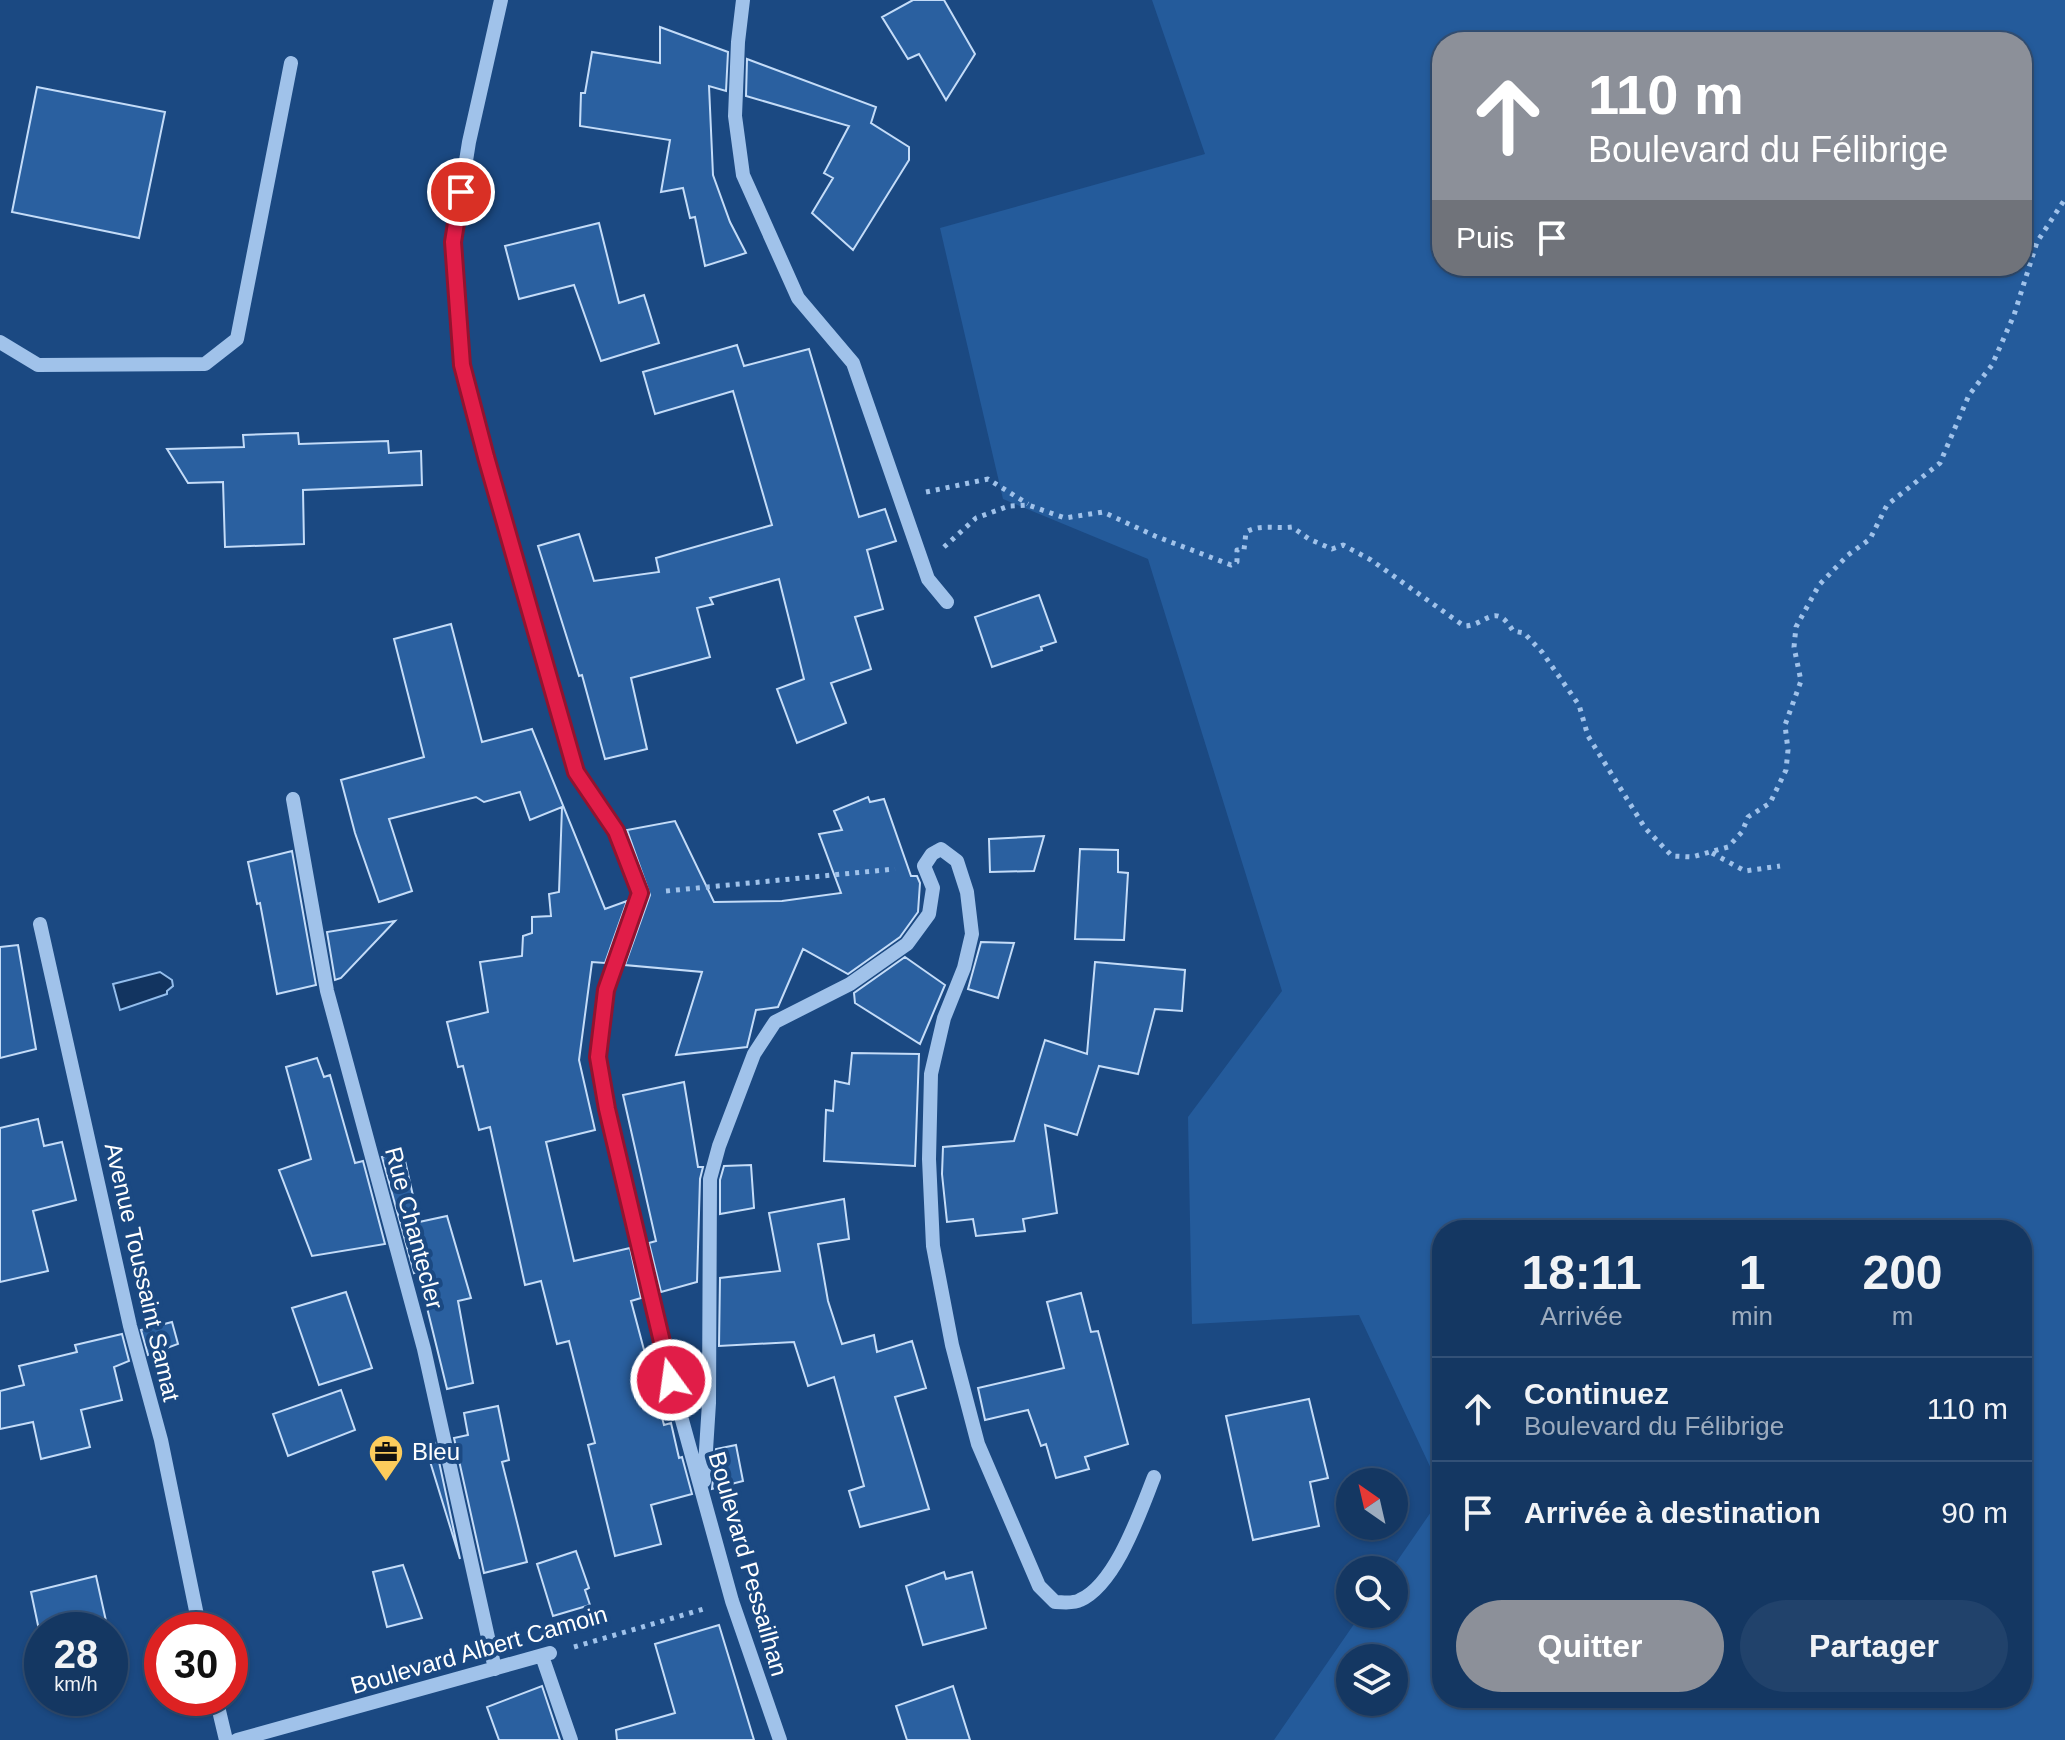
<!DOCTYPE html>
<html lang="fr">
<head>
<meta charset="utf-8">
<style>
	:root { --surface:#143762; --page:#21426b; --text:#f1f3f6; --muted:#9dacbe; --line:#335177; --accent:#8c9099 }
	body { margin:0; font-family:Helvetica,sans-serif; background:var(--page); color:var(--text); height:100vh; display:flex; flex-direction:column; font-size:30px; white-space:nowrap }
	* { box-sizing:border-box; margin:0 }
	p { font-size:26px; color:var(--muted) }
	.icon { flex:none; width:44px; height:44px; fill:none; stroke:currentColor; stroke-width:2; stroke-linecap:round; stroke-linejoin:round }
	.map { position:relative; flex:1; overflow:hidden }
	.panel { position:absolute; left:1432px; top:1220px; width:600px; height:488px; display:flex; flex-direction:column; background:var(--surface); border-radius:32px; box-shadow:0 2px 6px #0004,0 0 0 2px var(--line) }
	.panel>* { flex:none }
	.guide { position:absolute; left:1432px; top:32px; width:600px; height:244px; border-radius:32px; box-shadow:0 2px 6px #0004,0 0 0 2px var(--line); background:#8c9099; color:#fff; overflow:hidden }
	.needle { width:52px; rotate:326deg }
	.tools { position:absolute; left:1336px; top:1468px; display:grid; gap:16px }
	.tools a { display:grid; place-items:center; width:72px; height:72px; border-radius:50%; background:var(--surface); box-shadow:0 2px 6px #0004,0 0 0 2px var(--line); font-size:40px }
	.speed { position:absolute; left:24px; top:1612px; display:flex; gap:16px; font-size:40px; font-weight:700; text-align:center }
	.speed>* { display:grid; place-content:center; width:104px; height:104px; border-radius:50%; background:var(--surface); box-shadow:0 2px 6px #0004,0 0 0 2px var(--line); line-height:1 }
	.speed small { font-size:20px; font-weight:400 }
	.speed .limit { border:12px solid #d22; background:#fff; color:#111 }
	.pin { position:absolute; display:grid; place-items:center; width:68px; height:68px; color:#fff; margin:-34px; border:4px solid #fff; border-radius:50%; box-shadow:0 2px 8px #0007 }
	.me { position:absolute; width:88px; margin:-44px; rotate:346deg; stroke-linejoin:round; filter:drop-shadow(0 0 6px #0008) }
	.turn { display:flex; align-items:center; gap:28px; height:168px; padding:0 24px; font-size:36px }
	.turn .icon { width:104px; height:104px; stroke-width:2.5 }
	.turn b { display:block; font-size:56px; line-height:68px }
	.then { display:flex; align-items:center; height:76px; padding:0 24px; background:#0003; gap:16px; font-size:30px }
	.eta { display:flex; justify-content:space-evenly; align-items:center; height:136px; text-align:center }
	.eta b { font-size:48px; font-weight:600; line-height:56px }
	.primary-button { display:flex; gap:16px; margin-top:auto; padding:16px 24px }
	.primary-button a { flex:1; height:92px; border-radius:48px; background:var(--accent); color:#fff; font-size:32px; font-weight:600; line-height:92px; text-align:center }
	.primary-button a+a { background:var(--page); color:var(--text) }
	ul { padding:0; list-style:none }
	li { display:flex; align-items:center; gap:24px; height:104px; padding:0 24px; border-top:2px solid var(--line) }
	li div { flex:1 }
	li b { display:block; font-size:30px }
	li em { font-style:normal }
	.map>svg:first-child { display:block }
	.green { fill:#245b9b; fill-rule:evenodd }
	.water { fill:#123460; stroke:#93bdec; stroke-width:2 }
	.building { fill:#2a60a0; stroke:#c4dcf8; stroke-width:2 }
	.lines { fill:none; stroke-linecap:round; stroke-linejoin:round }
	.path { stroke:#a0c2ea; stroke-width:5; stroke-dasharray:4 6; stroke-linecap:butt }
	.minor { stroke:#a0c2ea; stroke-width:14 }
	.route-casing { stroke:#92132f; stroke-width:20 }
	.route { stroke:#e11d48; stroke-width:14 }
	.labels { text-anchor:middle; stroke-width:8; stroke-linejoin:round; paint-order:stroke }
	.street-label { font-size:24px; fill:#fff; stroke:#1b4982 }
	.poi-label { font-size:24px; fill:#fff; stroke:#1b4982; text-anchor:start }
</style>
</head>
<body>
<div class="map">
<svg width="2065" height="1740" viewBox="0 0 2065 1740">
	<rect width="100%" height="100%" fill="#1b4982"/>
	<path class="green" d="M1152 0H2065V1740H1274L1361 1614H1394V1570H1391L1442 1496V1698H2022V1230H1442V1492L1359 1315 1192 1324 1188 1117 1282 991 1148 559 1003 499 940 228 1205 154ZM1442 42H2022V266H1442ZM1350 1658H1394V1702H1350Z"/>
	<path class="water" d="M160 972 172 980 173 986 167 991V994L120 1010 113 984Z"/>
	<path class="building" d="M913 0H944L975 54 946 100 919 54 908 59 882 17Z
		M660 27 728 52 726 91 709 86 713 175 730 222 746 253 705 266 695 217 690 218 683 188 661 192 670 140 580 126 581 93H585L592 52 660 63Z
		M747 59 876 107 871 123 909 147V160L853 250 812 213 833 178 824 173 849 126 746 96Z
		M37 87 165 112 139 238 12 212Z
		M599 223 619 303 644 295 659 343 601 361 574 285 519 299 505 246Z
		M737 345 744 366 809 349 859 517 885 509 896 541 867 550 883 609 855 617 871 669 831 683 846 723 797 743 777 689 804 679 779 579 710 598 713 604 697 608 710 657 631 678 647 749 605 759 582 675 579 676 538 546 579 534 594 581 659 572 656 558 772 525 733 391 655 414 643 372Z
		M298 433 299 444 388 441 389 453 421 451 422 485 303 490 304 544 225 547 223 482 188 483 167 449 244 447 243 435Z
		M1039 595 1056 642 1041 647 1042 650 992 667 975 617Z
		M451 624 482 742 532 729 605 909 627 901 605 963 592 962 579 1060 595 1130 546 1142 574 1261 630 1248 641 1298 631 1301 664 1425 671 1423 679 1458 682 1457 692 1494 651 1505 661 1544 615 1556 588 1445 595 1443 569 1341 557 1344 541 1281 525 1285 490 1127 479 1130 463 1066 458 1067 447 1022 488 1012 480 962 522 956 523 936 532 933V917L551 916 549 894 559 892 562 807 530 820 520 792 484 802 476 797 389 819 412 891 379 902 355 833 341 780 424 757 394 639Z
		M868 797 870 802 884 799 911 876H917L920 883 918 912 900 937 848 974 803 949 778 1007 756 1010 747 1047 676 1055 702 972 625 965 650 895 627 830 675 821 714 902 782 901 841 893 819 834 842 830 834 811Z
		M1044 836 1034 871 990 872 989 839Z
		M1080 849 1118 850V872L1128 873 1124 940 1075 939Z
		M292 851 316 985 277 994 260 903 257 904 248 862Z
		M395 921 341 978 335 980 327 932Z
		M981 942 1014 943 998 998 968 989Z
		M18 945 36 1049 0 1058V947Z
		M905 957 945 985 920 1044 855 1003 854 993Z
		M1095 962 1185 970 1182 1011 1155 1009 1138 1074 1099 1066 1077 1135 1045 1125 1057 1213 1023 1219 1025 1231 976 1236 973 1219 947 1222 942 1174 943 1147 1014 1141 1045 1040 1087 1054Z
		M852 1053 919 1054 915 1166 824 1161 826 1110 833 1111 835 1081 849 1084Z
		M317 1058 324 1077 330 1075 355 1163 363 1161 385 1244 312 1256 279 1170 311 1159 286 1067Z
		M684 1082 698 1167H703L700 1179 697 1282 661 1292 649 1243 656 1241 623 1095Z
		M38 1119 44 1146 62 1142 76 1200 33 1211 48 1271 0 1282V1128Z
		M403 1152 419 1222 447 1216 471 1298 458 1301 473 1383 447 1389 418 1271 414 1273 382 1157Z
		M751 1165 754 1208 720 1214V1180L724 1166Z
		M844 1199 849 1239 818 1244 828 1301 842 1344 874 1335 877 1352 912 1341 926 1388 895 1397 929 1509 860 1527 849 1491 864 1486 834 1377 808 1386 794 1342 719 1346 720 1278 780 1271 769 1213Z
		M346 1292 372 1368 319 1385 292 1308Z
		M1081 1293 1091 1332 1098 1331 1128 1444 1085 1457 1089 1469 1056 1478 1046 1444 1041 1446 1028 1410 985 1420 978 1388 1064 1368 1047 1302Z
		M172 1322 178 1344 148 1355 141 1330Z
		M122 1334 129 1361 114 1367 122 1400 81 1410 90 1447 41 1459 33 1422 0 1429V1391L24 1385 19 1366 77 1352 75 1345Z
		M341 1390 355 1430 288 1456 273 1414Z
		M1309 1399 1328 1478 1310 1482 1319 1526 1253 1540 1226 1416Z
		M498 1406 509 1460 502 1462 527 1562 484 1573 454 1438 468 1435 464 1413Z
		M435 1443 460 1559 425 1445Z
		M736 1445 743 1481 712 1489 716 1449Z
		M576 1551 589 1588 585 1590 590 1605 553 1616 537 1564Z
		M403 1565 422 1618 387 1627 373 1572Z
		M944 1572 946 1579 972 1572 986 1628 923 1645 906 1586Z
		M96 1576 108 1630H39L31 1592Z
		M719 1625 754 1740H617L616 1730 675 1713 655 1644Z
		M542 1686 560 1740H499L487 1707Z
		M953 1686 970 1740H907L896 1706Z"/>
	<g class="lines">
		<path class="path" d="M926 492 988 479 1028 504
			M944 547 976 518 1009 506 1028 505 1065 518 1103 512 1155 536 1231 565 1237 562V550H1244L1246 532C1259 524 1276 529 1292 527L1309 539 1332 549 1343 545 1371 560 1464 626C1486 626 1495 600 1513 631L1524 633 1542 652 1579 705 1588 736 1645 828 1672 856 1692 857 1728 847 1742 832 1748 817 1770 803 1786 770 1788 750 1785 725 1801 681 1794 647 1796 627 1819 585 1848 555 1870 539 1887 505 1940 463 1969 395 1992 365 2014 315 2037 242 2065 199
			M1712 853 1745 871 1780 866
			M666 891 895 869
			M574 1647 707 1608"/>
		<path class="minor" d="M501 0 469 142 453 242 462 365 514 561 576 772 616 831 640 893 606 990 598 1057 607 1109 671 1380 732 1601 780 1740
			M743 0 738 42 735 116 743 175 798 298 853 363 928 579 947 602
			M0 342 38 365 205 364 237 339 291 63
			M293 799 327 991 424 1349 495 1669
			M40 924 130 1326 161 1440 200 1630
			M704 1481 709 1403 710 1179 719 1146 754 1054 775 1022 850 984 907 944 929 914 933 888 924 866 932 854 941 849 957 861 967 892 972 934 964 968 944 1018 931 1074 929 1159 933 1246 952 1345 978 1444 1039 1586 1055 1602C1063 1602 1073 1604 1080 1600 1116 1584 1140 1512 1154 1477
			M542 1656 571 1740
			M216 1698 226 1740
			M237 1740 550 1653"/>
	</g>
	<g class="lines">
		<g class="route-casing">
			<path id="route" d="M461 192 453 242 462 365 486 457 576 772 616 831 640 893 606 990 598 1057 607 1109 671 1380"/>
		</g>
		<use href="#route" class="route"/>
	</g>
	<defs>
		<g id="office-pin" transform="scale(1.8)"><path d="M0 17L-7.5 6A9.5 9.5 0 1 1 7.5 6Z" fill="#fccc5c" stroke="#1b4982"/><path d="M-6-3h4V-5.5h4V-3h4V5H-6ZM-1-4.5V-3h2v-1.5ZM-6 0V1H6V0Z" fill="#111"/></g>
	</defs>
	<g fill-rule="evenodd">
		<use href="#office-pin" x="386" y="1452"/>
	</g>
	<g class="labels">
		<g class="street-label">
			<text transform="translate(414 1228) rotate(75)" y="8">Rue Chantecler</text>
			<text transform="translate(142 1272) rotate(77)" y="8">Avenue Toussaint Samat</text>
			<text transform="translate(748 1564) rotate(74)" y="8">Boulevard Pessailhan</text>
			<text transform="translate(479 1650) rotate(-16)" y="8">Boulevard Albert Camoin</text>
		</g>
		<g class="poi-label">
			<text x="412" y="1460">Bleu</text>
		</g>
	</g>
</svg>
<div class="tools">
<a><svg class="needle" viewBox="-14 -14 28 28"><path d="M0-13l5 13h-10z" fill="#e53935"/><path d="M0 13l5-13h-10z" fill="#9dacbe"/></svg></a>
<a><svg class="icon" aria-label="search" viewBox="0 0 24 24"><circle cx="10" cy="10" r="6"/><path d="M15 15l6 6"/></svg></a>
<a><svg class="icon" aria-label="layers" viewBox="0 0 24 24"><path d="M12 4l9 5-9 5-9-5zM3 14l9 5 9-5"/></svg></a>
</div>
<div class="speed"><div>28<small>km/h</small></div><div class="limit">30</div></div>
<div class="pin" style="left:461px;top:192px;background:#d93025"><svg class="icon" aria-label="arrive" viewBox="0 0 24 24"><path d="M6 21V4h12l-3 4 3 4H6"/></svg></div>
<svg class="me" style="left:671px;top:1380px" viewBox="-20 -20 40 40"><circle r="17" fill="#e11d48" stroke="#fff" stroke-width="3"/><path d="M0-11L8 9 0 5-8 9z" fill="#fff"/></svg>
<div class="guide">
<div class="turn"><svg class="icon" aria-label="ahead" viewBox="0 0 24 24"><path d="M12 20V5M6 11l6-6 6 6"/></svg><div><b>110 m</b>Boulevard du Félibrige</div></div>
<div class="then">Puis<svg class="icon" aria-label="arrive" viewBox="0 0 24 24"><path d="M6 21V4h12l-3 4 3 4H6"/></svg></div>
</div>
<section class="panel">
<div class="eta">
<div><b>18:11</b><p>Arrivée</p></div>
<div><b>1</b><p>min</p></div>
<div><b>200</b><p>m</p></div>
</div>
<ul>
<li><svg class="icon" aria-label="ahead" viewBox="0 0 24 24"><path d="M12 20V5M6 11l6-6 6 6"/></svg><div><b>Continuez</b><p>Boulevard du Félibrige</p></div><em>110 m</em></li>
<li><svg class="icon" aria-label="arrive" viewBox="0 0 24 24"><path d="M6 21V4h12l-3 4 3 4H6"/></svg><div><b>Arrivée à destination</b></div><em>90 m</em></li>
</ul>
<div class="primary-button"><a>Quitter</a><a>Partager</a></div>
</section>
</div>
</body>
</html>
